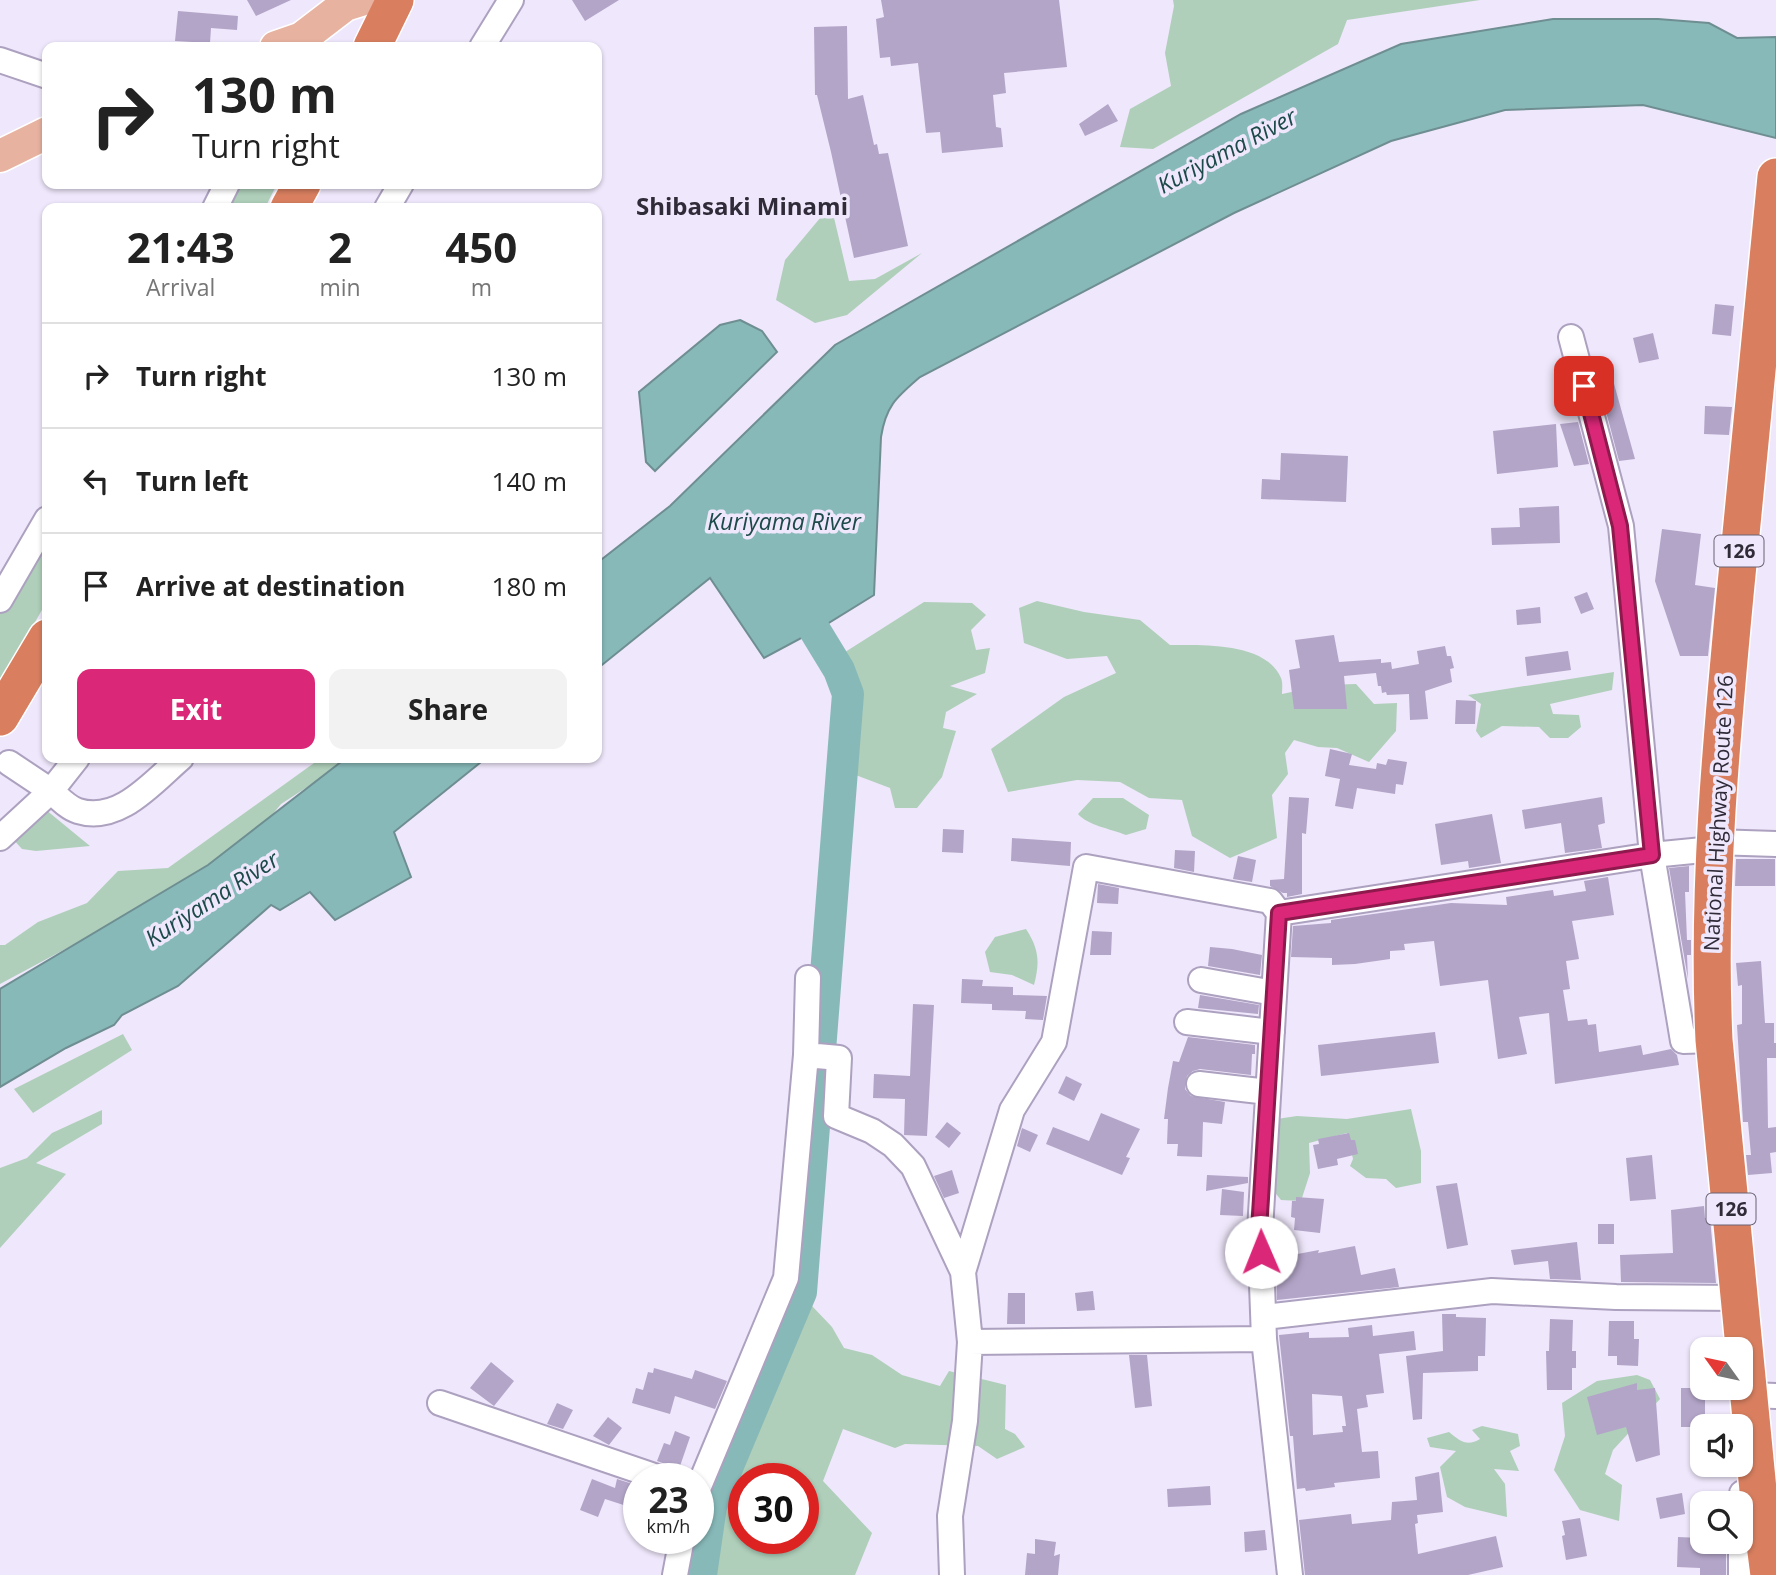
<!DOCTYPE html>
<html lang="en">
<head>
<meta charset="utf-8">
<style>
	:root { --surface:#fff; --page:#f2f2f2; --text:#222; --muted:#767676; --line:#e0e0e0; --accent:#db2777 }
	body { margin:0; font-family:"Open Sans",sans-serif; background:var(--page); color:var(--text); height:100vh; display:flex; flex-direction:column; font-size:26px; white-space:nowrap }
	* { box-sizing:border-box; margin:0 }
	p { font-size:23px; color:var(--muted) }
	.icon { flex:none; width:38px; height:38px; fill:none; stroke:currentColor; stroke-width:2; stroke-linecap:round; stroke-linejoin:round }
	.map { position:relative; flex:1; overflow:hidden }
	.details { position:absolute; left:42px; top:203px; width:560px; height:560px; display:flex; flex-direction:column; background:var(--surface); border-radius:14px; box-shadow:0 2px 5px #0004 }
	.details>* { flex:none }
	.hud { position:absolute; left:42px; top:42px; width:560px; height:147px; border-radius:14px; box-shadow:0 2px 5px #0004; background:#fff; color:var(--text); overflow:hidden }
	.needle { width:46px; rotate:303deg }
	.buttons { position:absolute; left:1690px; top:1337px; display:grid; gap:14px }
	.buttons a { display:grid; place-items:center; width:63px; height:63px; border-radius:14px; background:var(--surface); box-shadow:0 2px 5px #0004; font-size:35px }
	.speed { position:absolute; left:623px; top:1463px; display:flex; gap:14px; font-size:35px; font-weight:700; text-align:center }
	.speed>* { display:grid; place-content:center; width:91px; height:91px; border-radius:50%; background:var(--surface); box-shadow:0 2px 5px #0004; line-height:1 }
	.speed small { font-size:18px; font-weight:400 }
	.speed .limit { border:10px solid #d22; background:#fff; color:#111 }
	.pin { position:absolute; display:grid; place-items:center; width:60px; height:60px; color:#fff; margin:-30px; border-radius:14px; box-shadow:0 4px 10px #0006 }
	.me { position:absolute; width:77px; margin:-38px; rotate:359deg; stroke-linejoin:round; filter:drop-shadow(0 0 5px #0008) }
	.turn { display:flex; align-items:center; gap:24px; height:147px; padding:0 35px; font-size:32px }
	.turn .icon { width:91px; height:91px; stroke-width:2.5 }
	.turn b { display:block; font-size:49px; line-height:60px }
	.eta { display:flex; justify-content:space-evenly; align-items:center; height:119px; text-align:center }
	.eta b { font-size:42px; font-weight:700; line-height:49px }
	.primary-button { display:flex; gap:14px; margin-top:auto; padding:14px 35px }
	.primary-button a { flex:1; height:80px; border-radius:14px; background:var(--accent); color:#fff; font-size:28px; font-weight:700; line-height:80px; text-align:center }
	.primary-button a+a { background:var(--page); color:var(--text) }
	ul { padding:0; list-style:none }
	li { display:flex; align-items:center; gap:21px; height:105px; padding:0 35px; border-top:2px solid var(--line) }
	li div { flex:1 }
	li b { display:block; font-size:26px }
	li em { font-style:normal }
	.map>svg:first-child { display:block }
	.green { fill:#afcfba; fill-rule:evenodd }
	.water { fill:#88b9b9; stroke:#6e8e92; stroke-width:2 }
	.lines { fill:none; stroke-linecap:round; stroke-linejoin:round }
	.river { stroke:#88b9b9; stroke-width:32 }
	.building { fill:#b3a5c8; fill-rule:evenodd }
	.minor-casing { stroke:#ada1c0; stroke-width:28 }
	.major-casing { stroke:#fff; stroke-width:35 }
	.highway-casing { stroke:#fff; stroke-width:40 }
	.minor { stroke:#fff; stroke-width:24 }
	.major { stroke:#e8b2a0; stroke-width:32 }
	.highway { stroke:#d97f60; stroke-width:37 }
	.route-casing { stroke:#8e194d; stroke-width:18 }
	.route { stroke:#db2777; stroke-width:12 }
	.labels { text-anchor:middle; stroke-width:7; stroke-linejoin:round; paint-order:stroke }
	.shield { fill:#efe7fb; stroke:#696372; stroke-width:2 }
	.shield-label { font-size:19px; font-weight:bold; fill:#302b38 }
	.street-label { font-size:21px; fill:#302b38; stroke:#efe7fb }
	.water-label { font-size:23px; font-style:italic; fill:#1c4949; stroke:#efe7fb }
	.quarter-label { font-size:24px; font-weight:bold; fill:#302b38; stroke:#efe7fb }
</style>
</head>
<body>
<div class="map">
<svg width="1776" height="1575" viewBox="0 0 1776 1575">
	<rect width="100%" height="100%" fill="#efe7fb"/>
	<path class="green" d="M1173 0H1480L1347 20 1338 44 1153 149 1120 147 1130 109 1171 86 1165 53 1174 6Z
		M238 184H277L265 208H226Z
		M831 205 849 281 875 279 922 253 847 315 815 323 776 300 785 260Z
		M47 533V601L0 684V614Z
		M1037 601 1084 612 1140 620 1170 645C1202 645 1266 642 1281 678 1283 682 1282 690 1282 694L1325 685 1356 684 1374 704 1397 703 1396 731 1369 762 1337 748 1318 747 1294 740 1285 753 1288 774 1272 795 1277 838 1230 858 1192 836 1182 800 1149 798 1120 782 1077 780 1008 792 991 749 1064 697 1116 673 1107 656 1067 659 1024 643 1019 608Z
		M924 602 972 603 986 615 971 630 976 650 990 648 985 673 950 686 977 694 946 712 943 728 956 731 942 777 917 808H895L890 788 853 774 855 701 842 654Z
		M1614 672 1612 690 1550 704 1553 714 1579 715 1581 727 1568 738H1550L1539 727 1502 726 1481 738 1476 731 1481 704 1468 695Z
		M321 758H352L281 804 249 843 181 887 0 984V945H5L38 922 87 903 118 871 168 868Z
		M1093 798H1123L1149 815 1146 829 1126 835C1111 829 1087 825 1078 814Z
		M40 805 90 846 36 851 22 849 12 838Z
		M1026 929C1039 949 1040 962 1034 985L1012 975 990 972 985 952 995 937Z
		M123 1034 132 1050 33 1113 14 1089Z
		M1411 1109 1421 1151V1183L1396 1188 1386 1179 1366 1178 1350 1166 1353 1159 1347 1133 1309 1143 1310 1173 1301 1201 1281 1200 1269 1185 1256 1122 1297 1116 1347 1119Z
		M102 1110V1124L36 1163 66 1174 0 1248V1168L27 1158 52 1133Z
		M812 1306 832 1327 844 1348 872 1355 902 1375 940 1386 949 1371 1006 1385 1005 1429 1015 1434 1025 1447 997 1459 978 1446 905 1444 895 1448 843 1429 823 1481 872 1533 855 1575H674L686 1538H698L700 1497 776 1359ZM744 1479H803V1538H744Z
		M1637 1375 1650 1380 1660 1399 1613 1450 1605 1474 1622 1485 1619 1521 1580 1510 1554 1470 1565 1436 1562 1403 1597 1381Z
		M1482 1426 1518 1434 1520 1446 1510 1451 1519 1471 1494 1469 1505 1484 1507 1517 1465 1507 1447 1497 1440 1467 1456 1451 1430 1447 1427 1438 1449 1432C1460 1441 1467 1447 1480 1439L1472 1430Z"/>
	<path class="water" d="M1553 19H1658L1709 23 1737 38 1776 37V138L1643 105 1505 110 1391 141 1234 213 920 377C897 397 886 405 881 437L874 595 824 626 829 639 814 647 803 637 764 658 710 578 597 669V563L670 506 835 345 1241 114 1401 44Z
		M740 320 762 331 777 352 655 471 646 462 639 392 720 325Z
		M346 758H486L394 832 411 877 335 920 310 892 280 910 271 905 178 986 122 1015 114 1025 66 1048 0 1087V989L208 865Z"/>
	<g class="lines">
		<path class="river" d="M701 1575 711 1506 801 1292 848 694 839 670 800 606"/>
	</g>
	<path class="building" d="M247 0H291L256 16Z
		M572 0H619L585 21Z
		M881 0H1059L1067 67 1004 73 1006 93 993 95 996 127 1001 128 1003 147 942 153 940 132 926 133 918 63 891 66 890 57 880 58 876 19 884 17Z
		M178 11 238 16 237 30 211 28 210 43 175 41Z
		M847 26 848 99 863 95 874 145 877 144 879 154 888 153 908 246 854 258 831 152 817 95H815L814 27Z
		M1108 104 1118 121 1085 136 1079 124Z
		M1715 304 1734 306 1731 336 1712 334Z
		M1653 333 1659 359 1639 363 1633 338Z
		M1611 373 1635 459 1619 461 1597 377Z
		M1705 406 1732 407 1729 435 1704 434Z
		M1578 422 1589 464 1574 466 1560 424Z
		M1556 424 1558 467 1497 474 1493 431Z
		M1281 453 1348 456 1346 502 1261 499 1262 479 1280 480Z
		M1559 506 1560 543 1492 545 1491 528 1520 527 1519 508Z
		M1662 529 1701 534 1695 585 1715 588 1708 656H1680L1655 581Z
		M1587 592 1594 609 1581 614 1574 597Z
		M1540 607 1541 623 1517 625 1516 610Z
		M1334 635 1339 662 1381 659V663L1391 662 1392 669 1419 664 1417 651 1445 646 1447 656H1451L1454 668 1450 669 1452 682 1425 691 1428 719 1410 720 1409 694 1387 695 1386 692 1382 693 1381 686H1378L1376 673 1344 676 1347 709H1294L1289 670 1300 668 1295 640Z
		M1568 651 1571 670 1527 676 1525 657Z
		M1456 700 1476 701 1475 724H1455Z
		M1330 749 1352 754 1349 765 1376 769 1377 763 1386 765 1388 759 1407 762 1403 785 1396 784 1395 794 1357 788 1353 809 1335 806 1340 779 1325 776Z
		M1289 797 1309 798 1306 834 1302 833V894L1287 897V893H1283L1270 886V880L1284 879Z
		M1602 797 1605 823 1598 825 1602 848 1565 853 1561 823 1525 829 1522 810Z
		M1492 814 1501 863 1469 868 1468 861 1441 865 1435 824Z
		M943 829 964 830 963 853 942 852Z
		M1012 838 1071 842 1070 866 1011 861Z
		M1175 850 1195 851 1194 872 1174 868Z
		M1238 856 1256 860 1252 882 1233 879Z
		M1736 859H1775V886H1735Z
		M1689 866V892H1685L1687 940H1691V955H1687L1688 979 1669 868Z
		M1608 877 1614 915 1572 921 1579 959 1566 961 1570 989 1563 990 1568 1021 1587 1019 1588 1025 1596 1024 1599 1052 1641 1045 1643 1055 1671 1049 1677 1055 1679 1065 1555 1084 1549 1013 1519 1017 1527 1054 1498 1059 1488 980 1440 986 1434 941 1404 944 1405 950 1390 951V959L1355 964 1332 965V958L1291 957 1293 926 1331 923V920L1451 903 1507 905 1506 897 1553 890 1554 896 1586 891 1584 881Z
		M1098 884 1119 888 1118 904 1097 903Z
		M1092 931 1112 932 1111 955H1090Z
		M1210 947 1232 949 1262 955 1260 975 1208 966Z
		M1761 961 1765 1023H1774V1043H1776V1058H1767L1768 1128 1776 1127V1152L1770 1153 1772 1173 1748 1175 1746 1155H1751L1748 1122H1743L1737 1025 1742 1024V985L1738 986 1736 963Z
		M962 979 983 980 982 986 1013 987V995L1047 996 1043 1020 1025 1019 1026 1011 992 1010V1004L961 1003Z
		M1200 995 1259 1005 1258 1014 1198 1008Z
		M913 1004 934 1005 927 1136 904 1135 905 1099 873 1098 874 1074 910 1076Z
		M1435 1032 1439 1063 1321 1076 1318 1045Z
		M1188 1037 1255 1045V1054H1252L1251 1075 1200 1069 1193 1071 1187 1076 1185 1089 1191 1096 1225 1102 1222 1124 1203 1122 1202 1157 1177 1156 1178 1144H1167L1168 1119H1164L1168 1088 1173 1061 1179 1062Z
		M1066 1076 1082 1084 1074 1101 1058 1093Z
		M1101 1113 1140 1129 1126 1157 1130 1158 1122 1175 1046 1144 1053 1127 1089 1141Z
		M947 1122 961 1133 949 1148 935 1137Z
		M1022 1128 1038 1135 1030 1152 1017 1146Z
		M1349 1133 1351 1140H1355L1358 1154 1337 1159 1338 1165 1318 1169 1313 1145 1319 1144 1318 1139Z
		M1652 1155 1656 1199 1630 1201 1626 1158Z
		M952 1170 959 1193 944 1198 934 1176Z
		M1207 1175 1248 1177V1183L1206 1191Z
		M1457 1183 1468 1245 1447 1249 1436 1186Z
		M1222 1189 1244 1192 1243 1216 1220 1215Z
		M1296 1197 1324 1199 1320 1233 1294 1230 1295 1218 1291 1217 1292 1201H1296Z
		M1704 1206 1705 1218H1710L1716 1283 1621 1282 1620 1255 1673 1253 1671 1210Z
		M1598 1224H1614V1244H1598Z
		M1577 1242 1581 1280 1550 1279 1548 1261 1514 1265 1511 1250Z
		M1355 1246 1361 1275 1395 1268 1399 1287 1277 1300 1276 1258 1319 1250 1318 1253Z
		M1093 1291 1095 1310 1077 1311 1075 1293Z
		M1008 1293H1025V1324H1007Z
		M1442 1314H1456V1317L1486 1318 1485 1356H1478V1371L1423 1373 1422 1419 1413 1420 1406 1356 1443 1351Z
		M1550 1319 1573 1320 1572 1351H1576V1368H1572V1390H1547L1546 1351H1549Z
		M1609 1321H1634V1339H1639L1638 1366 1617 1365V1356H1608Z
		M1372 1325 1373 1336 1414 1331 1416 1350 1379 1354 1384 1393 1366 1395 1368 1407 1357 1409 1362 1452 1378 1451 1380 1478 1334 1483 1335 1487 1306 1491 1305 1488 1297 1489 1293 1436H1290L1279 1335 1309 1332V1338L1349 1337 1348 1328ZM1312 1394 1342 1396 1346 1426H1342L1343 1432 1313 1435Z
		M1129 1355H1147L1152 1406 1135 1408Z
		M491 1362 514 1381 494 1406 470 1388Z
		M654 1368 692 1379 695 1370 727 1381 715 1409 675 1396 670 1414 632 1403 636 1388 643 1390 648 1372 653 1373Z
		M1637 1383V1390L1655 1388 1660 1455 1636 1462 1626 1427 1597 1435 1587 1397Z
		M1681 1388H1705V1419H1695V1427H1681Z
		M557 1403 573 1410 563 1429 547 1424Z
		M608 1417 622 1428 609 1445 593 1436Z
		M675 1431 690 1437 679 1469 657 1461 664 1443 670 1445Z
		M1439 1472 1443 1512 1417 1515 1418 1523 1415 1524 1418 1554 1496 1536 1503 1567 1468 1575H1305L1299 1520 1351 1514 1352 1524 1391 1520 1392 1502 1417 1500 1415 1477Z
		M592 1479 615 1488 617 1479 639 1486V1510L605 1499 598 1517 580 1510Z
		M1210 1486 1211 1505 1168 1507 1167 1489Z
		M1682 1493 1685 1514 1660 1519 1656 1498Z
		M1580 1518 1587 1556 1566 1560 1562 1536 1565 1535 1562 1521Z
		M1265 1530 1267 1550 1245 1552 1244 1532Z
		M1678 1537 1701 1538 1700 1552 1726 1550V1575H1700V1568L1677 1567Z
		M1035 1539 1056 1542 1054 1556 1060 1554 1058 1575H1025L1027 1553 1035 1554Z"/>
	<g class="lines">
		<g class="minor-casing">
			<path id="minor" d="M482 47 511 0
				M0 60 47 76
				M215 208 227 184
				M387 208 401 184
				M1571 337 1621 526 1652 855 1683 1041 1714 1040
				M0 600 47 519
				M9 763 51 791 77 758
				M0 838 51 791C59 798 68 808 78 811 119 824 153 782 181 758
				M1279 913 1652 855 1703 850 1714 842 1776 844
				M1201 980 1274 993
				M1187 1022 1272 1032
				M806 1055 839 1058 836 1116 872 1131 893 1145 913 1166 963 1272 970 1342 965 1421 950 1516 952 1575
				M1199 1084 1268 1092
				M963 1272 1012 1110 1054 1042 1086 867 1270 901 1279 913 1260 1230 1264 1339 1290 1575
				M1264 1317 1492 1291 1616 1297 1740 1298
				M970 1342 1264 1339
				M1750 1395 1776 1396
				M440 1403 663 1479
				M698 1489 786 1278 806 1055 808 978
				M1741 1533 1742 1493 1758 1490
				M1741 1542V1575
				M675 1575 682 1538"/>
		</g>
		<g class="major-casing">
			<path id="major" d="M276 47 302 38 345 5 361 0
				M0 156 47 133"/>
		</g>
		<g class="highway-casing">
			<path id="highway" d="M372 47 395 0
				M289 208 302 184
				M0 717 47 638
				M1769 1575 1758 1490 1714 1040C1707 891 1721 743 1735 595 1748 455 1763 316 1776 177"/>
		</g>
		<use href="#minor" class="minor"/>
		<use href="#major" class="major"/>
		<use href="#highway" class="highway"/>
	</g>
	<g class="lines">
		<g class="route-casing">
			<path id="route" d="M1261 1252 1259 1230 1279 913 1652 855 1620 526 1584 386"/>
		</g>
		<use href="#route" class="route"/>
	</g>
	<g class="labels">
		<g class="shield">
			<rect x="1714.5" y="535.5" width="49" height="31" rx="5"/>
			<rect x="1706.5" y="1193.5" width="49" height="31" rx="5"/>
		</g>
		<g class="shield-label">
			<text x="1739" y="558">126</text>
			<text x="1731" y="1216">126</text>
		</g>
		<g class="street-label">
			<text transform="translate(1719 813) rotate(-87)" y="7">National Highway Route 126</text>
		</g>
		<g class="water-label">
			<text transform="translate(1227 151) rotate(-28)" y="8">Kuriyama River</text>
			<text x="784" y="530">Kuriyama River</text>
			<text transform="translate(212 899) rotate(-33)" y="8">Kuriyama River</text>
		</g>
		<g class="quarter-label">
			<text x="742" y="215">Shibasaki Minami</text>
		</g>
	</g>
</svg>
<div class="buttons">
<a><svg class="needle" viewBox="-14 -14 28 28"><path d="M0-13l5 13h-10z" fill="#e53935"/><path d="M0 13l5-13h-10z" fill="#767676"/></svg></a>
<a><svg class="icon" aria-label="sound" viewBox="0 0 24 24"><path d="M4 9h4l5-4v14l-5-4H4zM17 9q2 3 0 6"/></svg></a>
<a><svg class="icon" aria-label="search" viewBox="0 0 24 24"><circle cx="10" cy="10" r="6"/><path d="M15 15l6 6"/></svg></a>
</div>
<div class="speed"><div>23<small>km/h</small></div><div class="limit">30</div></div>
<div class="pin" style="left:1584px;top:386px;background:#d93025"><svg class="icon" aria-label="arrive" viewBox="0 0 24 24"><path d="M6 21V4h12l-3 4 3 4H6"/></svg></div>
<svg class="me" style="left:1261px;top:1252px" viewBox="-20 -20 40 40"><circle r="19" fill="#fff"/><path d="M0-13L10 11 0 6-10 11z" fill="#db2777"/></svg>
<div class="hud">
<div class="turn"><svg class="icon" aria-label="right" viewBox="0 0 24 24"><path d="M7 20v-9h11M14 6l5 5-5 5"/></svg><div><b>130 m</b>Turn right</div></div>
</div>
<section class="details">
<div class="eta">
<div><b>21:43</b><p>Arrival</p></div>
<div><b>2</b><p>min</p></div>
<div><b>450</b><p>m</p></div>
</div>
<ul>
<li><svg class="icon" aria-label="right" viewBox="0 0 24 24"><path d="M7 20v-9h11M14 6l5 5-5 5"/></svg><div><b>Turn right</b></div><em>130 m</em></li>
<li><svg class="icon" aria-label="left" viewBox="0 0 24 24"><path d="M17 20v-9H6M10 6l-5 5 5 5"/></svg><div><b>Turn left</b></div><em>140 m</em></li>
<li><svg class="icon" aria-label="arrive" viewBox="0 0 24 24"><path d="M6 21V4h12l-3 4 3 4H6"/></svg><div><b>Arrive at destination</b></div><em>180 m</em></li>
</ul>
<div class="primary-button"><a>Exit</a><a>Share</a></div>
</section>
</div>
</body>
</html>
